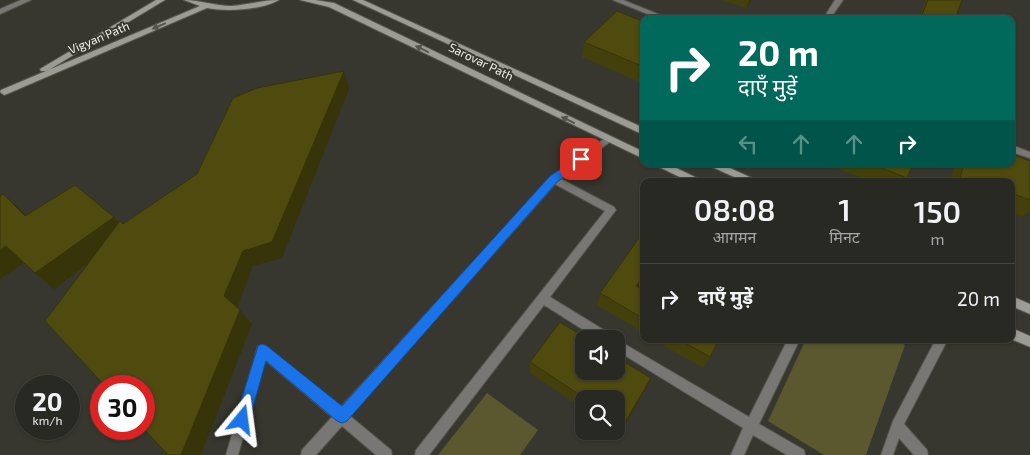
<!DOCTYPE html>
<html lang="hi">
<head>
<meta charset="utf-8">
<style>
	:root { --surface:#292923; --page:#31312b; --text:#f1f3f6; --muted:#a5a6a6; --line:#454541 }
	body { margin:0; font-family:"Exo 2","Noto Sans Devanagari",sans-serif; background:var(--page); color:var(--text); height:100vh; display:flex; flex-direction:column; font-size:19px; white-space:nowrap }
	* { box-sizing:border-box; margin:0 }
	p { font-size:16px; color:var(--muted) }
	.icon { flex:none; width:28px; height:28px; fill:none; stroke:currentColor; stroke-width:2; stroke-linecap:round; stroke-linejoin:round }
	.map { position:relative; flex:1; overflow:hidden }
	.drawer { position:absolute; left:640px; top:178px; width:375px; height:165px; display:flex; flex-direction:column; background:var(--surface); border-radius:10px; box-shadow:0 1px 4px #0004,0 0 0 1px var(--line) }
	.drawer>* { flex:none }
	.top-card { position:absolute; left:640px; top:15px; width:375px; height:152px; border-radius:10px; box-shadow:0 1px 4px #0004,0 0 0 1px var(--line); background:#00695c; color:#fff; overflow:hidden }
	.fabs { position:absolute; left:575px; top:330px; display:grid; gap:10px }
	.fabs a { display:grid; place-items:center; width:50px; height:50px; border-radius:10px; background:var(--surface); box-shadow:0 1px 4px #0004,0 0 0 1px var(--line); font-size:25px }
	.speed { position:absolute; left:15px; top:375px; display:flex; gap:10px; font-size:25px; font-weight:700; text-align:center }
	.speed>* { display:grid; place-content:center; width:65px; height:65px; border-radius:50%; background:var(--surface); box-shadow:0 1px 4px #0004,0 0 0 1px var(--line); line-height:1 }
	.speed small { font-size:12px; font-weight:400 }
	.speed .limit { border:8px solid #d22; background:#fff; color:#111 }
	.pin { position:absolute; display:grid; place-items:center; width:42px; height:42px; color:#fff; margin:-21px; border-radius:10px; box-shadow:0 2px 8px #0006 }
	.me { position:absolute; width:55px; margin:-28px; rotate:16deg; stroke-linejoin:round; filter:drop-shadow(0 0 4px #0008) }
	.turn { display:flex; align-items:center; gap:18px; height:105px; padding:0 15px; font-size:22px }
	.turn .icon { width:65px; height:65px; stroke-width:2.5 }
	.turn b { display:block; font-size:35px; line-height:42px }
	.lanes { display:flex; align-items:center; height:48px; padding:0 15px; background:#0003; justify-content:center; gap:25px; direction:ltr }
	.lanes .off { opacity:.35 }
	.eta { display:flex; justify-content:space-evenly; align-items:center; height:85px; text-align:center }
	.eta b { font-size:30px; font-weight:600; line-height:35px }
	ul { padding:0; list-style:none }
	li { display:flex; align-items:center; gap:15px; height:70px; padding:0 15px; border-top:1px solid var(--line) }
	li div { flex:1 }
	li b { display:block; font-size:19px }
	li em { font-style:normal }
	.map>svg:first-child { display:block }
	.green { fill:#5b572e }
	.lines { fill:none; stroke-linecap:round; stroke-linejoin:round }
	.minor-casing { stroke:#55554d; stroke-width:2 }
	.secondary-casing { stroke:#55554d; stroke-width:2 }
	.minor { fill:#787774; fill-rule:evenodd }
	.secondary { fill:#9c9c96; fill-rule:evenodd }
	.wall { fill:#44400b }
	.shaded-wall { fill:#373409 }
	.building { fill:#4f4a0d; stroke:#373409 }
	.oneway { fill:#55554e }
	.route { fill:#1a73e8; stroke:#114b97 }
	.labels { text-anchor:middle; stroke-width:4; stroke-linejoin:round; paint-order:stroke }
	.far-street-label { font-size:12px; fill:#f1f1ec; stroke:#37372f }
</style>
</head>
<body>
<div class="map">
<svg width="1030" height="455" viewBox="0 0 1030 455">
	<rect width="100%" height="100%" fill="#37372f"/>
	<path class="green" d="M806 339H893L905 345 866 455H824L768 421Z
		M487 393 538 430 520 455H438Z"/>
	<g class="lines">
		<g class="minor-casing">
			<path id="minor" d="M21 0H31L0 14V9Z
				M613 0H623L670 19H660Z
				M835 0H843L830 19H823Z
				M608 136 611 137 612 139 611 141 561 179 614 207 616 210 550 297 612 335 614 339H598L544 305 429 455H415L416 450 605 211 555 184 350 416 391 450 392 455H376L342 426 316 455H301L302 450 332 417 265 360 238 455H226L258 346 262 345 266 346 340 408 551 177Z
				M1011 145 1030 152V158L1011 152Z
				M616 339 749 417 788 339H800L759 424 804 450 805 455H787L753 435 744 455H731L743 428 616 350Z
				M936 339H948L904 424 927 450 928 455H914L899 438 893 455H881L893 421Z"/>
		</g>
		<g class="secondary-casing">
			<path id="secondary" d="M156 0H165L47 71H41L40 69Z
				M184 0C200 0 215 6 231 6 247 5 263 0 279 0 262 10 226 12 207 8L7 94 4 95 0 92 1 90 200 6Z
				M300 0H315L334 3 644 152V159L329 7Z
				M353 0H363L644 128V135Z
				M655 164H668L699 179 701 181H688L657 166Z
				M708 164H721L754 179 756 181H743L710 166Z
				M1011 296 1030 304V314L1011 306Z
				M1011 328 1030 336V347L1011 339Z"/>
		</g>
		<use href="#minor" class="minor"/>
		<use href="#secondary" class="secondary"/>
	</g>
	<path class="wall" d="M721 0H752L746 8Z
		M926 0H962L955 19H918Z
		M644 22V84L582 57 584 42Z
		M1030 161V210L1022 217 1011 213V181H950L956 164H1011Z
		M828 164H913L907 178 905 181H869Z
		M639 288 644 291V333L597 305 600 293Z
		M653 339H719L710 357 703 368Z
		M530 362 646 388 620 433 616 430V399H584V409L530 373Z"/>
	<path class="shaded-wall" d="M749 0H752L746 8Z
		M344 71 349 89 282 258 253 266 236 311 224 296 243 251Z
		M3 194 22 211 43 233 25 216Z
		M114 217 129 233 54 289 35 273Z
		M6 246 25 262 0 279V250Z
		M644 275V281L632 299 636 286Z
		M240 310 252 324 201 455H181Z
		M651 378 646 388 620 433 624 424Z"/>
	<path class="building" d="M928 0H962L955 19H920Z
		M617 11 644 22V67L584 42Z
		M344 71 272 242 243 251 224 296 240 310 181 455H168L144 429V386H105L45 321 120 221 123 224 197 174 233 98 257 88Z
		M1011 154 1030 161V200L1011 193V181H959L964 164H1011Z
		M871 164H913L907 178Z
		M75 185 114 217 35 273 6 246 0 250V196L3 194 25 216Z
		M644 231V275L636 286 644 291V319L600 293Z
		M560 322 587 339H584V371H616V357L651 378 624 424 616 419V399H586L530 362Z
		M678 339H719L710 357Z"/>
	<defs><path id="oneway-solid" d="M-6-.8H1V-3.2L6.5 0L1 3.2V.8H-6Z" transform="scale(1.25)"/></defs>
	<g class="oneway">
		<use href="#oneway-solid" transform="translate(159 26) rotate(157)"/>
		<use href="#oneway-solid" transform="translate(422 49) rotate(-154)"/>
		<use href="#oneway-solid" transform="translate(568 120) rotate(-154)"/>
	</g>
	<path class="route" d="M581 155 586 159 585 162 557 182 347 421 342 423 337 421 266 361 248 425 242 427 237 425 235 420 258 346 262 344 267 346 342 406 550 176Z"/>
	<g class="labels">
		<g class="far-street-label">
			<text transform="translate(99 38) rotate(-23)" y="4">Vigyan Path</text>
			<text transform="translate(481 62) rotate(26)" y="4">Sarovar Path</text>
		</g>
	</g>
</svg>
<div class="fabs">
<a><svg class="icon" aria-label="sound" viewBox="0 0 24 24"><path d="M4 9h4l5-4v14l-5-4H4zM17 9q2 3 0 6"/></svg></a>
<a><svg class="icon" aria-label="search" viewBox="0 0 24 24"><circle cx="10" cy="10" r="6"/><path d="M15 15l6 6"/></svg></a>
</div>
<div class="speed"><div>20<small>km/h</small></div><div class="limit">30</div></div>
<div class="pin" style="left:581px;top:159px;background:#d93025"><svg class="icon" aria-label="arrive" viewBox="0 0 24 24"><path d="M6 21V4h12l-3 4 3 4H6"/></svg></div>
<svg class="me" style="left:242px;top:420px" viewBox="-20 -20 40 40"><path d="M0-17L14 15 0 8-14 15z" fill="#1a73e8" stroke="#fff" stroke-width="4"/></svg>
<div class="top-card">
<div class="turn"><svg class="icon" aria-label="right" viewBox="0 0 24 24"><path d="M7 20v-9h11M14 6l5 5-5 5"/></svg><div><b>20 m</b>दाएँ मुड़ें</div></div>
<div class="lanes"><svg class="icon off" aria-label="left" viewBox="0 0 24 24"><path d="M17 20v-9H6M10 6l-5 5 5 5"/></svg><svg class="icon off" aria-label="ahead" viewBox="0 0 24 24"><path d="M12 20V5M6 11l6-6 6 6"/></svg><svg class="icon off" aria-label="ahead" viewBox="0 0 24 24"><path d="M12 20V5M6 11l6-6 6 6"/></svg><svg class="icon" aria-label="right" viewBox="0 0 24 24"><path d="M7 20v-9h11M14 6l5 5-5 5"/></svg></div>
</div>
<section class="drawer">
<div class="eta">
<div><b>08:08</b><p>आगमन</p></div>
<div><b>1</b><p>मिनट</p></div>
<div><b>150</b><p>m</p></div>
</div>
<ul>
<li><svg class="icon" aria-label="right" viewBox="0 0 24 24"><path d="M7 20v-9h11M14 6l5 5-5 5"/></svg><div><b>दाएँ मुड़ें</b></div><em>20 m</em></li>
</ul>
</section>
</div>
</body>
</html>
